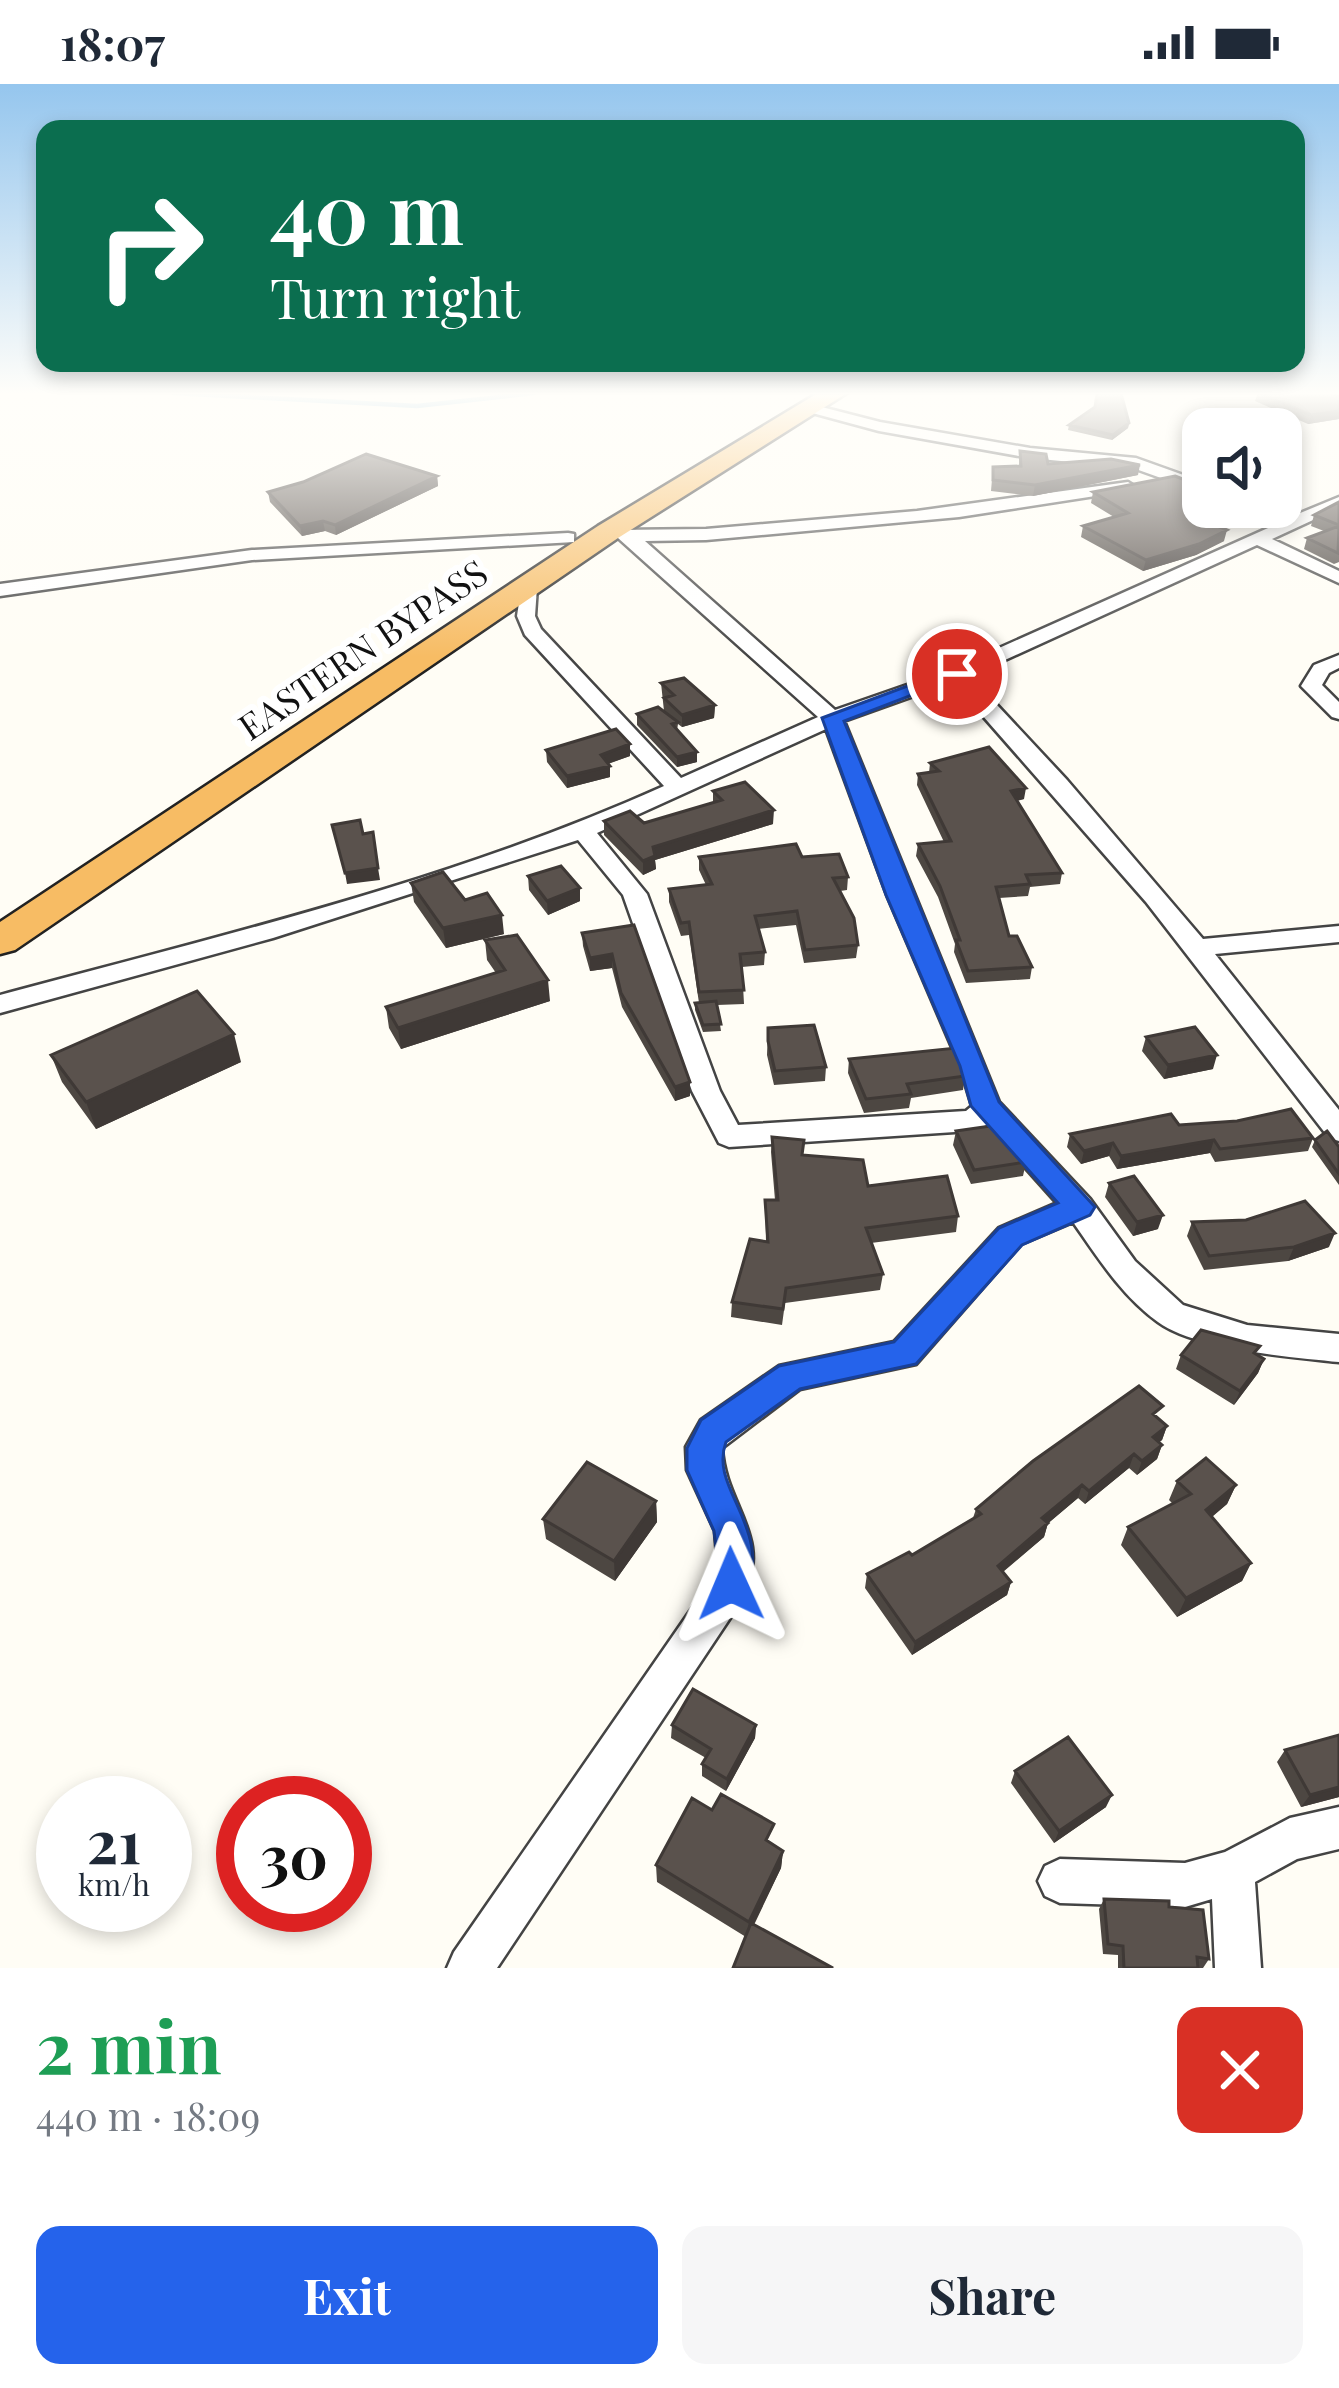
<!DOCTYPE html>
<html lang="en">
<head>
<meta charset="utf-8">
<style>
	:root { --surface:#fff; --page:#f6f6f7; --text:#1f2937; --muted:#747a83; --accent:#2563eb }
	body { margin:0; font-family:"Playfair Display",serif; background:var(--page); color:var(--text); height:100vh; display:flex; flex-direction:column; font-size:45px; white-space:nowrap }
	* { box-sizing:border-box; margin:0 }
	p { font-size:39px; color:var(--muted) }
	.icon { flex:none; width:66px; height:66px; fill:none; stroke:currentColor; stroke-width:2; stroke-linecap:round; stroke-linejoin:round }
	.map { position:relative; height:1884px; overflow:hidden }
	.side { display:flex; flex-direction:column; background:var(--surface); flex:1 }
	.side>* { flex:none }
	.banner { position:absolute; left:36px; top:36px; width:1269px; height:252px; border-radius:24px; box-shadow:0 6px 18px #0003; background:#0b6e4f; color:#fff; overflow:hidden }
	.tools { position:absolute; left:1182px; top:324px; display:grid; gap:24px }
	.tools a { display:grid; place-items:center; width:120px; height:120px; border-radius:24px; background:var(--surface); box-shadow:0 6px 18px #0003; font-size:60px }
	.speed { position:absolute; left:36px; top:1692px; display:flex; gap:24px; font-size:60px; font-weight:700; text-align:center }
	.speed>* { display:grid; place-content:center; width:156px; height:156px; border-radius:50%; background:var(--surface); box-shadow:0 6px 18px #0003; line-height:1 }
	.speed small { font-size:30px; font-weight:400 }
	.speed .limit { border:18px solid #d22; background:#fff; color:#111 }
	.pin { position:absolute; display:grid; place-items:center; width:102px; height:102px; color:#fff; margin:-51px; border:6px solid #fff; border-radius:50%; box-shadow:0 3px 12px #0007 }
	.me { position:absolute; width:132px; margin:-66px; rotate:359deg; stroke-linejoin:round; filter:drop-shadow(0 0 9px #0008) }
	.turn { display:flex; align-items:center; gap:42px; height:252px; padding:0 36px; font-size:54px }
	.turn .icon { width:156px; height:156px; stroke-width:2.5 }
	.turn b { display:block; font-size:84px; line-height:102px }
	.round { display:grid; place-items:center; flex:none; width:126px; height:126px; border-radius:24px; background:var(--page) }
	.overview { display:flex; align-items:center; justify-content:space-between; height:204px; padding:0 36px }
	h1 { font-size:72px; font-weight:700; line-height:90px; color:#1e9e55 }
	.primary-button { display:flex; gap:24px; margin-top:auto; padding:24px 36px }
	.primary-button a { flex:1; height:138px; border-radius:24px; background:var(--accent); color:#fff; font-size:48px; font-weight:700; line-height:138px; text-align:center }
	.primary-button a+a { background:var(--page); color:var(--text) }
	.status { display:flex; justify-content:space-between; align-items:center; height:84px; padding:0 60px; background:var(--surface); direction:ltr }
	.status svg { height:33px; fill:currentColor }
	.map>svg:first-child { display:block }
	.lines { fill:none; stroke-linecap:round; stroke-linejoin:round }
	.stream { stroke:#3f96cf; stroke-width:4.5 }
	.minor-casing { stroke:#444; stroke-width:5 }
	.trunk-casing { stroke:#222; stroke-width:5 }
	.minor { fill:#fff; fill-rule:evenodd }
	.trunk { fill:#f7bc64; fill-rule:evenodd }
	.wall { fill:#4d4742 }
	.shaded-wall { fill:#3f3936 }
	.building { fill:#5a524d; stroke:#3f3936; stroke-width:3 }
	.route { fill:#2563eb; stroke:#184099; stroke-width:3 }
	.labels { text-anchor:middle; stroke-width:12; stroke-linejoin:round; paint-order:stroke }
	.far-street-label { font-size:36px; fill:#111; stroke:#fff }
</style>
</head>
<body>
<div class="status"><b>18:07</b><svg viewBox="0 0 49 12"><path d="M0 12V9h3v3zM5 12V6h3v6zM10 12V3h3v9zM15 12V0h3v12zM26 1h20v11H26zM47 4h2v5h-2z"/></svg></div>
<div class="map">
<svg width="1339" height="1884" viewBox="0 0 1339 1884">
	<rect width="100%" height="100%" fill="#fffdf5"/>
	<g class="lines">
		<path class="stream" d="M173 309 417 322 534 309"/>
		<g class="minor-casing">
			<path id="minor" d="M810 320 880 338 1030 364 1136 374 1203 398V409L1133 384 1030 374 879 347 805 327V321Z
				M1128 398 1136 403 1134 406 959 433 706 456 645 457 835 626 950 586 1279 439 1245 423H1268L1293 432 1339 413V424L1272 455 1339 487V499L1257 461 970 592 1067 696 1203 855 1339 842V858L1215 870 1339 1026V1057L1329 1054 1146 818 953 598 844 637 999 1018 1090 1115 1135 1177 1183 1221 1247 1241 1339 1250V1278C1292 1273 1196 1266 1158 1238 1122 1212 1098 1174 1073 1138L1021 1160 916 1280 800 1305 722 1364C725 1422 772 1450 744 1513L497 1884H447L454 1868 713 1494 717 1471 715 1447 687 1386 686 1363 701 1336 779 1282 894 1258 999 1144 1057 1119 987 1041 970 1047 729 1063 719 1059 692 1007 623 811 578 756 273 854 0 929V911C223 851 453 797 664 702L525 551 517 532 522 499 537 503 535 532 541 545 681 694 818 633 618 454V446L706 445 917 427ZM826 645 887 811 960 982 972 1022 966 1027 738 1041 720 1007 647 810 597 749Z
				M568 449 574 450V458L252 476 0 512V500L252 466Z
				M1339 571V584L1329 589 1322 601 1339 618V635L1332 633 1301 602 1314 581Z
				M1339 1723V1765L1297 1775 1255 1798 1261 1884H1215L1212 1815 1185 1823 1060 1819 1045 1812 1038 1797 1045 1782 1060 1775 1185 1779 1225 1768 1290 1734Z"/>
		</g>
		<g class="trunk-casing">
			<path id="trunk" d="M818 309H847L618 454 15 866 0 870V838L598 442Z"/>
		</g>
		<use href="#minor" class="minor"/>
		<use href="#trunk" class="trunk"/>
	</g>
	<path class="wall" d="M1258 309 1339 312V335L1308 340 1255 317Z
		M1129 339 1128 344 1112 356 1068 346 1069 341Z
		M1020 367 1048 380 1138 391 1033 412 991 407 993 383 1019 382Z
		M437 392 438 402 336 451 325 447 302 452 270 418 268 408Z
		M1093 408 1254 434 1224 445V457L1196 471 1143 487 1081 453 1083 442 1114 433 1091 419Z
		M1339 418V478L1334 480 1304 465 1307 454 1324 447 1311 442 1314 431Z
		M661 599 715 621 714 634 682 643 678 640 677 646 697 678 677 683 637 641V630L664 627Z
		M546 666 630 672 608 680 610 693 567 704 547 678Z
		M930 679 1024 715 1017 717 1062 789 1060 800 1030 803 1028 812 999 814 1009 852 1032 883 1030 895 966 899 954 868 955 860 938 813 916 772 918 760 944 758 917 701 918 690 929 689Z
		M713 707 773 740 655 776 656 785 643 791 604 751V737L644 739 713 718Z
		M699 773H802L848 793 847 806 840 807 858 861 856 874 804 879 796 841 758 845 765 868 764 881 742 883 744 920 717 921 721 947 703 948 695 926V919H699L689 851 681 852 669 818V805L706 801 699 786Z
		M528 792 580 817 548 831 529 806Z
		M411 799 465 816 504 850 446 864 414 818Z
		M634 841 690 1012 675 1017 622 923 612 884 590 887 583 862 582 849Z
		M485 856 550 917 401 965 389 944 386 923 496 889 487 876Z
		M768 944 826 983 825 997 774 1001 767 971Z
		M1146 953 1213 985 1164 995 1142 967Z
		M51 971 241 978 96 1045 62 998Z
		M849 975 965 992 963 1006 911 1014 909 1024 864 1029 848 989Z
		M1179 1041 1313 1054 1308 1067 1215 1078 1210 1069 1117 1085 1109 1072 1081 1080 1067 1063 1070 1050Z
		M956 1047 1026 1078 1023 1092 971 1100 953 1061Z
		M772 1053 802 1071 868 1102 958 1132 956 1148 871 1159 883 1190 880 1206 785 1219 782 1241 731 1233 732 1218 766 1158 765 1116H775L771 1068Z
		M1315 1056 1339 1063V1101L1312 1063Z
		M1109 1099 1158 1145 1133 1152 1105 1113Z
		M1192 1138 1329 1163 1288 1177 1204 1186 1187 1152Z
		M1256 1270 1264 1275 1258 1289 1234 1321 1176 1285 1181 1271Z
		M1167 1342 1162 1356 1159 1358 1162 1361 1157 1375 1137 1391 1129 1384 1085 1420 1078 1414 1048 1439 1044 1453 1003 1488 1011 1498 1007 1511 912 1571 865 1504 867 1490 912 1471 973 1434 976 1425Z
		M1177 1397 1236 1401 1227 1420 1212 1433 1251 1479 1242 1497 1177 1533 1121 1461 1128 1443 1173 1420 1169 1416Z
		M656 1417 657 1438 615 1497 546 1455 543 1435Z
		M672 1641H756L755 1654 726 1707 702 1692V1680L706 1674 671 1654Z
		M1285 1666 1339 1713 1301 1723 1277 1678Z
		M1015 1687 1106 1723 1054 1759 1011 1699Z
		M771 1759 783 1767 781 1784 754 1841 746 1853 657 1798 656 1781Z
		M1104 1815 1169 1823 1209 1875 1203 1884H1118V1871L1103 1870 1099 1825Z"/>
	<path class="shaded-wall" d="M1339 327V335L1308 340 1311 331Z
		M1129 339 1128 344 1112 356 1113 351Z
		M1140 381 1138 391 1033 412 1035 401Z
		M437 392 438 402 336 451 335 441Z
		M1257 423 1254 434 1207 450 1210 439Z
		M323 437 325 447 302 452 300 442Z
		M1227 446 1224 457 1196 471 1143 487 1146 476Z
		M715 621 714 634 682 643V631Z
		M630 660V672L601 682V671Z
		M697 668V678L677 683V673Z
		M610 682V693L567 704V692Z
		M1026 704 1024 715 1009 718 1011 707Z
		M774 726 773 740 655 776 656 785 643 791V777L653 763Z
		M378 784 380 796 347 800 345 789Z
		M580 804V817L548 831 547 817Z
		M502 831 504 850 446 864 443 844Z
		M612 870V884L590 887V874Z
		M548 896 550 917 401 965 398 944Z
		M234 950 241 978 96 1045 86 1018Z
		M1217 971 1213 985 1164 995 1168 981Z
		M690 998V1012L675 1017V1003Z
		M1214 1056 1210 1069 1117 1085 1121 1072Z
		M1113 1059 1109 1072 1081 1080 1084 1067Z
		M1163 1131 1158 1145 1133 1152 1137 1138Z
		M1335 1149 1329 1163 1288 1177 1294 1163Z
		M1264 1275 1258 1289 1234 1321 1240 1307Z
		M1167 1342 1162 1356 1148 1367 1153 1353Z
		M1162 1361 1157 1375 1137 1391 1142 1377Z
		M1134 1370 1129 1384 1085 1420 1089 1407Z
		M1082 1401 1078 1414 1038 1448 1042 1434Z
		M1236 1401 1227 1420 1198 1444 1206 1426Z
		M656 1417 657 1438 615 1497 614 1477Z
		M1048 1439 1044 1453 994 1495 998 1482Z
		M1251 1479 1242 1497 1177 1533 1186 1514Z
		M1011 1498 1007 1511 912 1571 915 1558Z
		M756 1641 755 1654 726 1707 727 1695Z
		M1339 1703V1713L1301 1723 1310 1711Z
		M1112 1711 1106 1723 1054 1759 1059 1747Z
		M783 1767 781 1784 747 1854 749 1838Z"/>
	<path class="building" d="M1097 309H1121L1129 339 1113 351 1069 341 1095 323Z
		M1259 309H1329L1339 312V327L1311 331Z
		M1020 367 1046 370 1048 380 1111 375 1140 381 1035 401 993 396V383L1021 382Z
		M366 370 437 392 335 441 323 437 300 442 268 408 303 398Z
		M1175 392 1203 403V423H1257L1210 439 1227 446 1199 460 1146 476 1083 442 1128 429 1093 408Z
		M1339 418V441L1314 431Z
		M1339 442 1338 469 1307 454Z
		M684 594 715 621 682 631 664 614 674 611 661 599Z
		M658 623 678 638 672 640 697 668 677 673 637 630Z
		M616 645 630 660 601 671 610 682 567 692 546 666Z
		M989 663 1026 704 1011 707 1062 789 1026 791 1030 800 996 803 1009 852H1017L1032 883 968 887 956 856H960L940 802 918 760 951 757 918 690 939 687 930 679Z
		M745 698 774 726 653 763 655 772 643 777 604 737 630 727 644 739 722 716 713 707Z
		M360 736 363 750 373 748 378 784 345 789 332 741Z
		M796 760 802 773 839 770 848 793 833 794 854 834 858 861 805 866 797 827 755 832 765 868 740 870 744 906 699 908 689 838 681 839 669 805 712 800 699 773Z
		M561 782 580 804 547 817 528 792Z
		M443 788 465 816 487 809 502 831 443 844 411 799Z
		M634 841 690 998 675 1003 621 909 612 870 590 874 582 849Z
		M517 851 548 896 398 944 386 923 505 886 485 856Z
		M197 907 234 950 86 1018 51 971Z
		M716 917 721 940 703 941 695 919Z
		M814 941 826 983 775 987 768 957V944Z
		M1195 943 1217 971 1168 981 1146 953Z
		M956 964 965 992 907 1000 911 1010 866 1015 849 975Z
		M1291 1025 1313 1054 1220 1065 1214 1056 1121 1072 1113 1059 1084 1067 1070 1050 1171 1030 1179 1041 1237 1037Z
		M997 1041 1026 1078 974 1086 956 1047Z
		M1327 1047 1339 1063V1090L1315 1056Z
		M772 1053 804 1056 802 1071 863 1076 868 1102 947 1092 958 1132 866 1144 883 1190 786 1204 783 1225 732 1218 750 1155 768 1158 765 1116H778Z
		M1134 1092 1163 1131 1137 1138 1109 1099Z
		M1305 1117 1335 1149 1294 1163 1209 1172 1192 1138 1246 1136Z
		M1201 1246 1260 1262 1254 1269 1264 1275 1240 1307 1181 1271Z
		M1139 1302 1163 1322 1153 1330 1167 1342 1153 1353 1162 1361 1142 1377 1134 1370 1089 1407 1082 1401 1042 1434 1048 1439 998 1482 1011 1498 915 1558 867 1490 909 1468 912 1471 981 1430 976 1425 1033 1377Z
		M1206 1374 1236 1401 1206 1426 1251 1479 1186 1514 1128 1443 1191 1410 1177 1397Z
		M587 1378 656 1417 614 1477 543 1435Z
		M693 1605 756 1641 727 1695 702 1680 711 1665 672 1641Z
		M1339 1651V1703L1310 1711 1285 1666Z
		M1068 1653 1112 1711 1059 1747 1015 1687Z
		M721 1710 774 1740 766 1756 783 1767 749 1838 656 1781 692 1714 712 1726Z
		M1104 1815 1169 1817V1823L1203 1826 1209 1875 1197 1873 1198 1884H1124L1123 1862 1108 1860Z
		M751 1839 833 1884H733Z"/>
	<linearGradient id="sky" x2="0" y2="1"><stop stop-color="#95c6ee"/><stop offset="0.54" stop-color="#fffefa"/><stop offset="1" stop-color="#fffefa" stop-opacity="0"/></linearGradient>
	<rect width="1339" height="573" fill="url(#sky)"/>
	<path class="route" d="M950 586 967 590 844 637 999 1018 1095 1123 1090 1131 1022 1161 916 1280 800 1305 726 1358C708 1406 775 1443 745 1513L731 1518 718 1513 712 1500 717 1471 714 1447 687 1386V1364L701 1336 779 1282 894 1258 999 1144 1058 1119 971 1022 960 982 886 811 822 634Z"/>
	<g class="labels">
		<g class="far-street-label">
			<text transform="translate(363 566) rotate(-34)" y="13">EASTERN BYPASS</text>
		</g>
	</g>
</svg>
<div class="tools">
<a><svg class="icon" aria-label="sound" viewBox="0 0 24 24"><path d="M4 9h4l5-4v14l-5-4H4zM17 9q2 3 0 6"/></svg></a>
</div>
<div class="speed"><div>21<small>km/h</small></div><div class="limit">30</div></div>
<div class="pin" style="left:957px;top:590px;background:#d93025"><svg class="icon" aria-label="arrive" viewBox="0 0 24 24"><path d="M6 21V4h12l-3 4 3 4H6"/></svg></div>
<svg class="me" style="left:731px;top:1500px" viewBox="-20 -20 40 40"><path d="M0-17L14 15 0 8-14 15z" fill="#2563eb" stroke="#fff" stroke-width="4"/></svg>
<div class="banner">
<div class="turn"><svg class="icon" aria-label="right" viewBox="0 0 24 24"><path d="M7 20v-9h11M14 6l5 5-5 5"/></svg><div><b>40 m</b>Turn right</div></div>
</div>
</div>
<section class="side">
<div class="overview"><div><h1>2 min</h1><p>440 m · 18:09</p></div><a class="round" style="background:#d93025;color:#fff"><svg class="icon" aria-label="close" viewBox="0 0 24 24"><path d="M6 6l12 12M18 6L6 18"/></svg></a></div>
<div class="primary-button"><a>Exit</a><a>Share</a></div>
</section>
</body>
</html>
